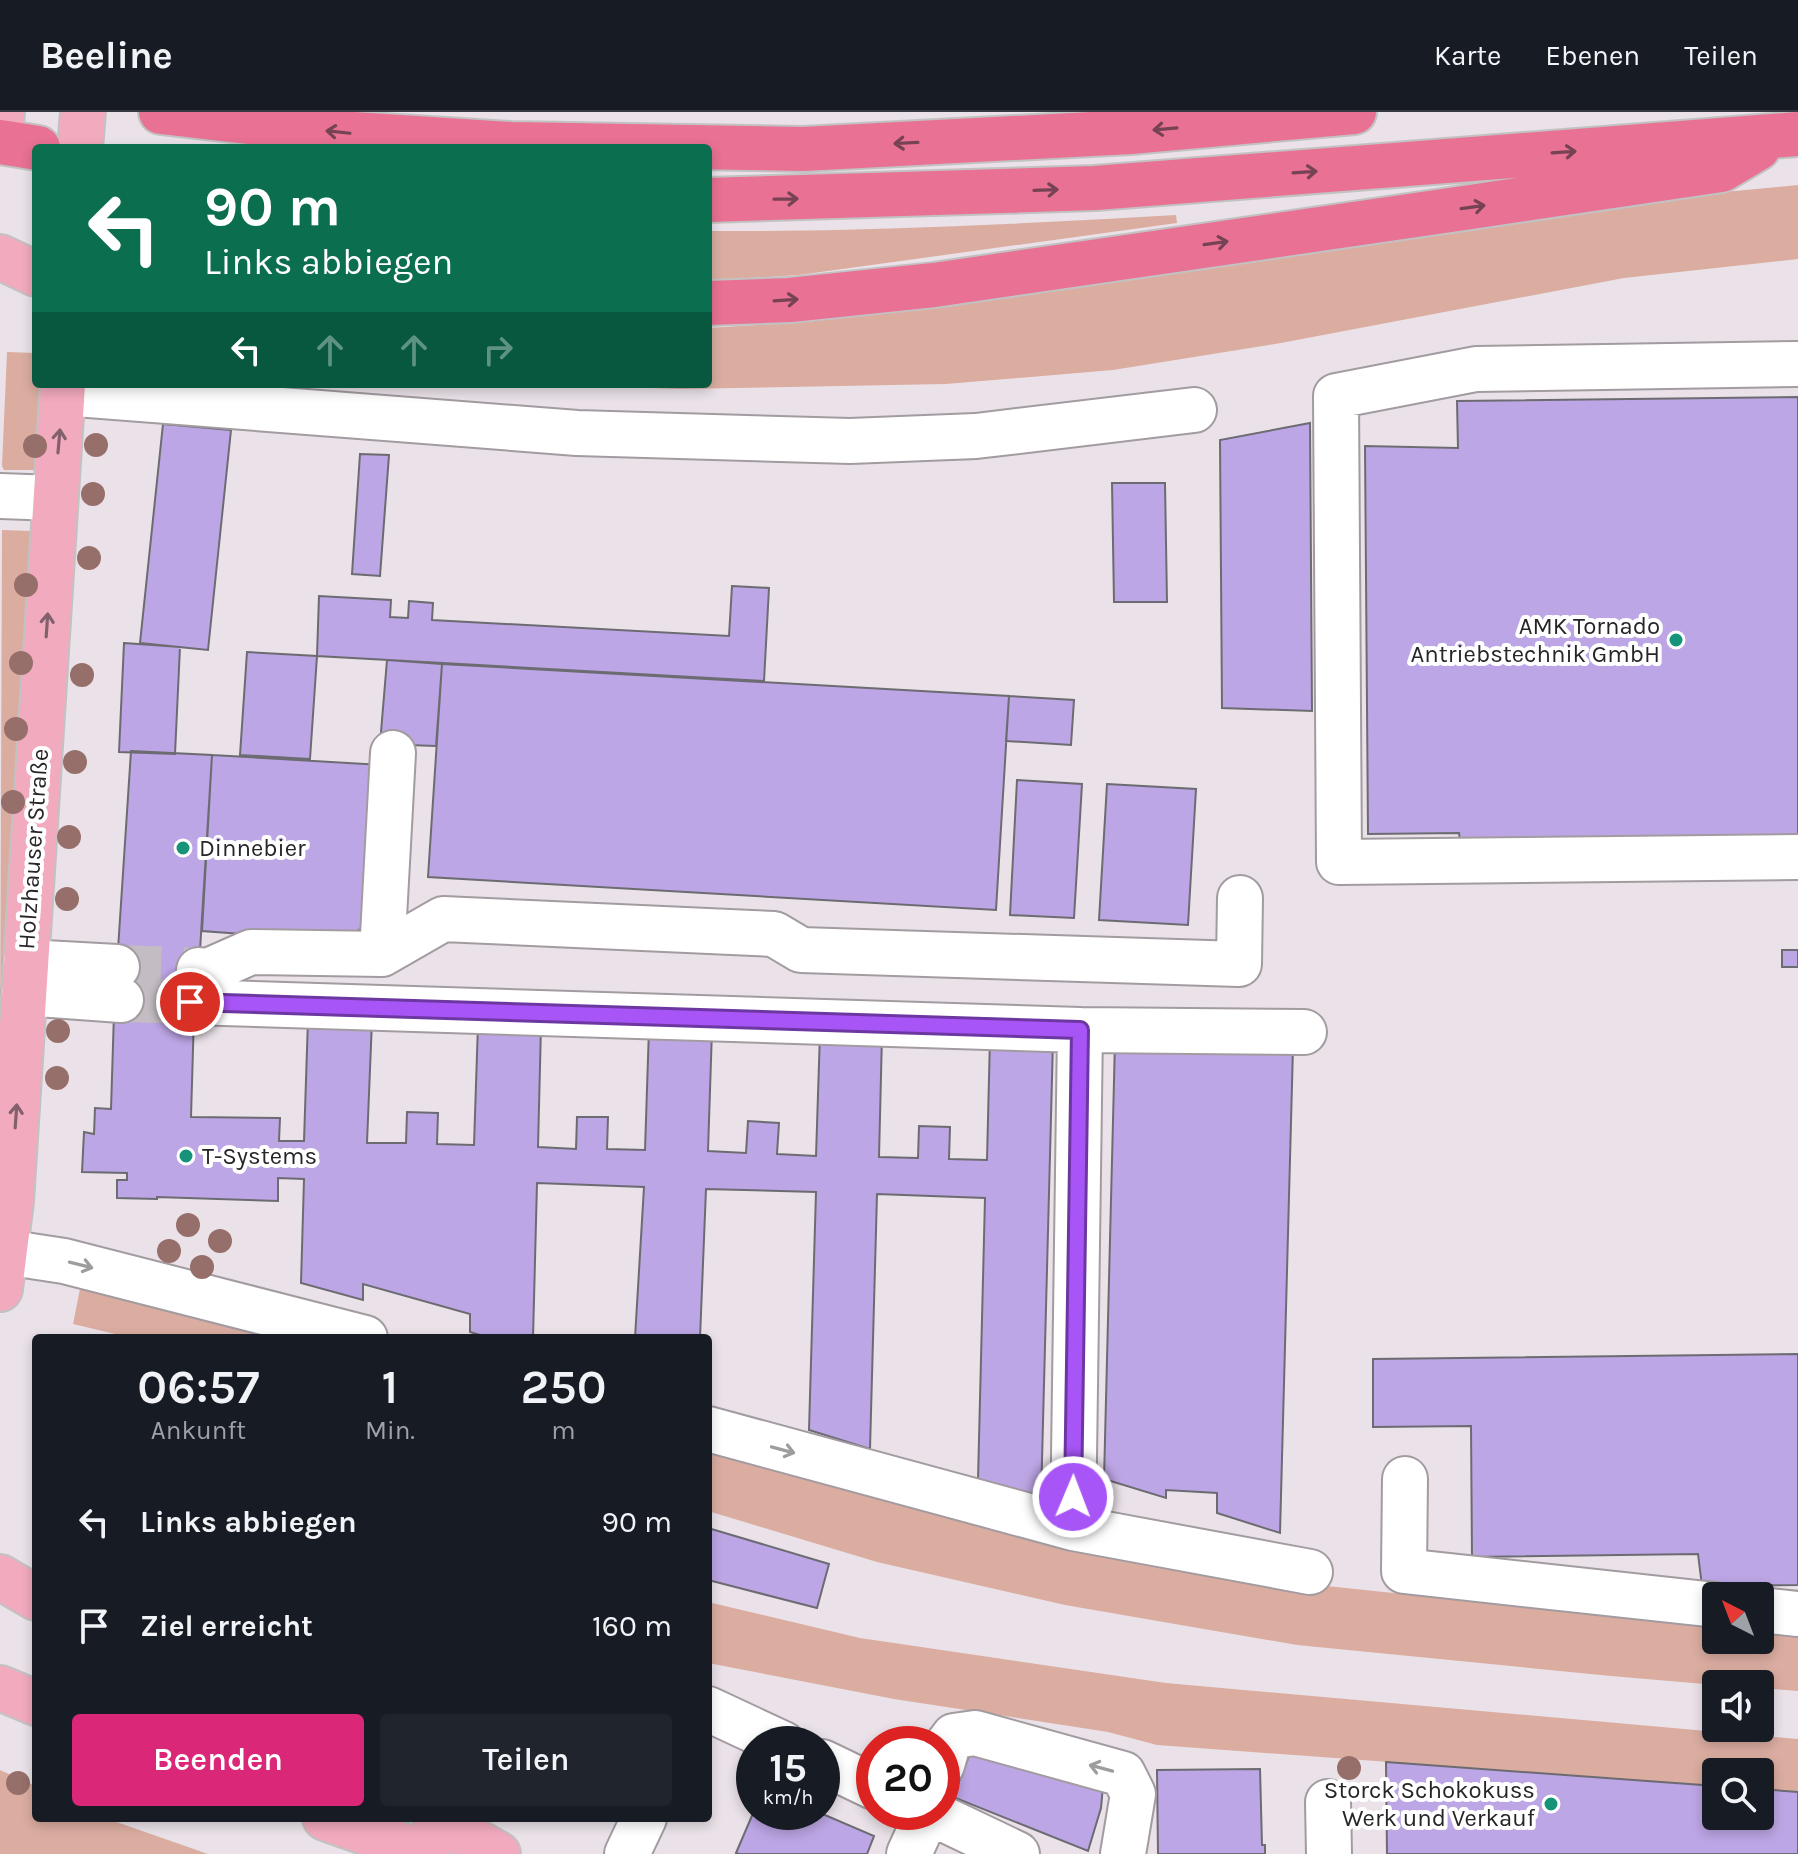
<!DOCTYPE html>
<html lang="de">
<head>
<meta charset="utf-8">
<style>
	:root { --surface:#171b24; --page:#20242c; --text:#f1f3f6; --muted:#9ea1a6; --line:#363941; --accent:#db2777 }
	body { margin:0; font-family:Karla,sans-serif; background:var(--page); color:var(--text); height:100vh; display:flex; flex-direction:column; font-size:30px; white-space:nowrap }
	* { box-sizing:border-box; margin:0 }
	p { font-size:26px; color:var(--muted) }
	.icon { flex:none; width:44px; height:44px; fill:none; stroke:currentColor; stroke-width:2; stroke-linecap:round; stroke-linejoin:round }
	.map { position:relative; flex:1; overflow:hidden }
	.drawer { position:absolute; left:32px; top:1222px; width:680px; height:488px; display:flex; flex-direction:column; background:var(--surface); border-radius:8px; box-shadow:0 4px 12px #0003 }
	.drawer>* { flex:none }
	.top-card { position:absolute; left:32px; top:32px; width:680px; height:244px; border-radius:8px; box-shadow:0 4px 12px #0003; background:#0b6e4f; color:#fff; overflow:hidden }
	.needle { width:52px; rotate:318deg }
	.controls { position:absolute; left:1702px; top:1470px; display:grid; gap:16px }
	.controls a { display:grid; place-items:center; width:72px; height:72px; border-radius:8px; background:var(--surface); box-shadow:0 4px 12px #0003; font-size:40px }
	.speed { position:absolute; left:736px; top:1614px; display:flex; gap:16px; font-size:40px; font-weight:700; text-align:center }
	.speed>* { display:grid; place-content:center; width:104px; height:104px; border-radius:50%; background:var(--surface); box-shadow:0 4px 12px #0003; line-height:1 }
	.speed small { font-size:20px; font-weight:400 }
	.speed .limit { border:12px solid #d22; background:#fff; color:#111 }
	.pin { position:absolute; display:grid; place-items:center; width:68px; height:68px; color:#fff; margin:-34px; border:4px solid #fff; border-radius:50%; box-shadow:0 2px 8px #0007 }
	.me { position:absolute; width:88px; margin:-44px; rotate:1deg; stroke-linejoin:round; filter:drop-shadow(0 0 6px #0008) }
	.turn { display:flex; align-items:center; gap:28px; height:168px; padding:0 40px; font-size:36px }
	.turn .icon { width:104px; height:104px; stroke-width:2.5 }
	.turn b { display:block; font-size:56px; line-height:68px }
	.lanes { display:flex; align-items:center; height:76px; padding:0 40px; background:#0003; justify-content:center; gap:40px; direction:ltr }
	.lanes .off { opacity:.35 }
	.eta { display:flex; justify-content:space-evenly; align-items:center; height:136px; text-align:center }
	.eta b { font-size:48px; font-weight:600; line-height:56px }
	.primary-button { display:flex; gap:16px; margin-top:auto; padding:16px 40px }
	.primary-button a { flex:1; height:92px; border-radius:8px; background:var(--accent); color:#fff; font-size:32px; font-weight:600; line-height:92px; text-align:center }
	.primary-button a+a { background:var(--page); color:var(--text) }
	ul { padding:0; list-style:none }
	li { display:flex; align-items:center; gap:24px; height:104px; padding:0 40px }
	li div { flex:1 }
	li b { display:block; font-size:30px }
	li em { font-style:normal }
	header { display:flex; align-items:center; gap:48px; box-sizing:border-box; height:112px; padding:0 40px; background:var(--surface); border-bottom:2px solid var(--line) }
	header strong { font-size:38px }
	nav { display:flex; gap:44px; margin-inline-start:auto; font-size:28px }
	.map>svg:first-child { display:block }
	.green { fill:#dbada1 }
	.building { fill:#bda6e5; stroke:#6d6b72; stroke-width:2 }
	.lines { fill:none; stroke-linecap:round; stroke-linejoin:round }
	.minor-tunnel { stroke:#c3bcc2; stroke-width:44; stroke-dasharray:44 22; stroke-linecap:butt }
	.minor-casing { stroke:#a29ba0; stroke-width:48 }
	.major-casing { stroke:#c3c2c3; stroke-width:48 }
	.highway-casing { stroke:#c3c2c3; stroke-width:48 }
	.minor { stroke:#fff; stroke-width:44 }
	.major { stroke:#f2aabe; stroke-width:44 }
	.highway { stroke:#e97193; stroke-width:44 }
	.tree { fill:#966f6a }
	.oneway { stroke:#754353 }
	.oneway2 { stroke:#83616c }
	.oneway3 { stroke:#9e9d9e }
	.route-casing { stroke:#6d37a1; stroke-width:20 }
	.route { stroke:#a855f7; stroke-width:14 }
	.poi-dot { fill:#17937a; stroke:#fff; stroke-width:3 }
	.labels { text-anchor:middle; stroke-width:8; stroke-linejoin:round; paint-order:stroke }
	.poi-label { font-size:24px; fill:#282528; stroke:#fff; text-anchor:end }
	.street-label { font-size:24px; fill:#282528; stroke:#fff }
</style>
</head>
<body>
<header>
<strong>Beeline</strong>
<nav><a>Karte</a><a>Ebenen</a><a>Teilen</a></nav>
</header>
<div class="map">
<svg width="1798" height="1742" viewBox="0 0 1798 1742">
	<rect width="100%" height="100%" fill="#eae2e8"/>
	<path class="green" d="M1798 73V147L1624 166 1281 231 1113 258 946 272 680 277 542 272H708V216L786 211 1618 90Z
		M1176 103 1177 111 799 163 708 169V119C865 120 1020 112 1176 103Z
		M7 240 36 241V272H45L38 358H4L2 354Z
		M2 418 32 419 0 953Z
		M82 1167 302 1226H132L73 1212Z
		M708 1335 1020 1419 1327 1474 1716 1515V1528H1760V1519L1798 1522V1579L1760 1576V1572L1716 1573 1611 1564 1297 1533 1065 1493 877 1450 708 1399Z
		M708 1490 860 1526 1166 1571 1798 1627V1680L1760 1677V1660H1716V1674L1157 1633 1108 1620 894 1587 708 1551Z
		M0 1658 36 1674V1706H105L208 1742H0Z"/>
	<path class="building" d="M1798 285V725L1460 729 1459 721 1368 722 1365 334 1458 336 1457 289Z
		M1310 311 1312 599 1222 596 1220 328Z
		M163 312 231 318 208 538 140 531Z
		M360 342 389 343 380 464 352 462Z
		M1112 371H1165L1167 490H1114Z
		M732 474 769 476 764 569 317 544 319 484 391 488 390 505 408 506 409 489 433 491 432 508 729 524Z
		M124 531 180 535 175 642 119 640Z
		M247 540 317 544 310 647 240 643Z
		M387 548 442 552 436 634 380 632Z
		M442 552 1009 584 996 798 428 765Z
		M1009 584 1074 588 1071 633 1006 629Z
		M131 639 212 643 198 871 116 868Z
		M212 643 382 653 365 814 341 829 202 819Z
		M1017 668 1082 672 1074 806 1010 803Z
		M1107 672 1196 677 1188 813 1099 808Z
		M1782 838H1798V855H1782Z
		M122 869 190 871 189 902 120 901Z
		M114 901 194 903 191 1005 280 1006 279 1029H304L308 907 372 908 367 1031H406L407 1000 438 1001 437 1032 474 1033 478 912 541 914 538 1035 576 1037 577 1005H608L607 1037 645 1038 649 916 712 918 708 1039 746 1041 748 1009 779 1011 777 1042 816 1044 820 921 882 923 879 1045 918 1046 919 1014 950 1015 949 1047 987 1048 990 926 1053 928 1041 1387 978 1368 985 1086 877 1082 870 1337 809 1318 816 1080 706 1077 700 1226H635L644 1075 537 1071 533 1226H490L470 1220V1202L363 1172V1188L301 1171 304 1067 278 1066V1089L157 1085V1087L117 1086V1068H127V1061L82 1060 84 1020 94 1022 95 996 111 997Z
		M1115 929 1293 935 1280 1421 1217 1401V1381L1166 1378V1386L1104 1367Z
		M1798 1242V1473L1702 1474 1698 1442 1472 1445 1471 1314 1373 1315V1247Z
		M708 1416 829 1452 817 1496 708 1468Z
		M971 1639 1103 1674 1101 1696 1088 1739 953 1685Z
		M1386 1650 1716 1674V1704H1760V1677L1798 1680V1742H1387Z
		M1260 1657 1262 1733H1265V1742H1158L1157 1658Z
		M754 1699 818 1700 874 1724 867 1742H739L736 1741Z"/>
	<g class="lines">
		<path class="minor-tunnel" d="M117 855 199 858
			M121 888 190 890"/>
		<g class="minor-casing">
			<path id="minor" d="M1798 252 1476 257 1336 284 1339 750 1798 745
				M63 281 577 321 850 329 976 324 1194 298
				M0 384 55 386
				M382 842 393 641
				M26 850 117 855
				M199 858 208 859 251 840 382 842 443 807 774 822 801 838 1239 852 1240 786
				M24 881 121 888
				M190 890 1080 918 1073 1416 708 1317
				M1080 918 1304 920
				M5 1140 64 1149 365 1226
				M1405 1367 1404 1459 1716 1493
				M1073 1416 1310 1460
				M1760 1498 1798 1502
				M708 1597 783 1632
				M822 1650 874 1675
				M942 1653 948 1632 954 1624 975 1621 1123 1662 1133 1682 1123 1742
				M1328 1690 1329 1742
				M929 1700 1017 1742
				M627 1742 644 1706
				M909 1742 928 1700"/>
		</g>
		<g class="major-casing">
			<path id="major" d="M0 21 2 0
				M80 36 83 0
				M0 145 36 162
				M0 1177 11 1089 63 272
				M0 1465 36 1486
				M0 1576 36 1591
				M325 1706 427 1742
				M435 1706 498 1742"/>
		</g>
		<g class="highway-casing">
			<path id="highway" d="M161 0 353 22 511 32 803 37 1130 20 1354 0
				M0 30 38 36
				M708 88 1095 76 1798 22
				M708 191 790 188 934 173 1464 96 1721 58 1758 36"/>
		</g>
		<use href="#minor" class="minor"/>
		<use href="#major" class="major"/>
		<use href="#highway" class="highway"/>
	</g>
	<g class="tree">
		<circle cx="96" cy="333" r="12"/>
		<circle cx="35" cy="334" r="12"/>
		<circle cx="93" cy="382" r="12"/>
		<circle cx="89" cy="446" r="12"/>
		<circle cx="26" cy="473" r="12"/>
		<circle cx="21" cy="551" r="12"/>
		<circle cx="82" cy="563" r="12"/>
		<circle cx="16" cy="617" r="12"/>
		<circle cx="75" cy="650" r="12"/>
		<circle cx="13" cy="690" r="12"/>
		<circle cx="69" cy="725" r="12"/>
		<circle cx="67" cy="787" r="12"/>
		<circle cx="58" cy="919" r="12"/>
		<circle cx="57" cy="966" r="12"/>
		<circle cx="188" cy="1113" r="12"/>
		<circle cx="220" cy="1129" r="12"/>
		<circle cx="169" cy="1139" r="12"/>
		<circle cx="202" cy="1155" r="12"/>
		<circle cx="1349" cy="1656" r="12"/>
		<circle cx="18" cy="1671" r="12"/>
	</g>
	<defs><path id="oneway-shaft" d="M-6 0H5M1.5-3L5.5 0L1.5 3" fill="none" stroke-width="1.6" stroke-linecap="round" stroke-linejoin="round" transform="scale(2)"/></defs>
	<g class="oneway">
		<use href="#oneway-shaft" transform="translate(1165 17) rotate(175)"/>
		<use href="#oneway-shaft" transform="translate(338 20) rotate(-174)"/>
		<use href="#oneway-shaft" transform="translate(906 31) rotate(177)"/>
		<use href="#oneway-shaft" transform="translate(1564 40) rotate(-4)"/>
		<use href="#oneway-shaft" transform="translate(1305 60) rotate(-4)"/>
		<use href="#oneway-shaft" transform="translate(1046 78) rotate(-2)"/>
		<use href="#oneway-shaft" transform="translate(786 87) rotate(-1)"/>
		<use href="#oneway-shaft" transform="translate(1473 95) rotate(-8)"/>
		<use href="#oneway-shaft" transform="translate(1216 131) rotate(-8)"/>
		<use href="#oneway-shaft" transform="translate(786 188) rotate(-4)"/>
	</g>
	<g class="oneway2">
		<use href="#oneway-shaft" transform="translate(59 329) rotate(-85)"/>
		<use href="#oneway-shaft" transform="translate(47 513) rotate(-86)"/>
		<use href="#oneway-shaft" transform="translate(16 1004) rotate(-86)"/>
	</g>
	<g class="oneway3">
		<use href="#oneway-shaft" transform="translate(81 1153) rotate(14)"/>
		<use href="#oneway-shaft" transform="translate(783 1338) rotate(15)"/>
		<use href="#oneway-shaft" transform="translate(1101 1656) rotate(-165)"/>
	</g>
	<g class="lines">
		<g class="route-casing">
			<path id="route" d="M190 890 1080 918 1073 1385"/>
		</g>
		<use href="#route" class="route"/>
	</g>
	<g class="poi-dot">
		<circle cx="1676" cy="528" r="8"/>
		<circle cx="183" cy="736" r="8"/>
		<circle cx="186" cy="1044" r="8"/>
		<circle cx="1551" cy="1692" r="8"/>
	</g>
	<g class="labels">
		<g class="poi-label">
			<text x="1660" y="522">AMK Tornado<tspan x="1660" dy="28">Antriebstechnik GmbH</tspan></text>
			<text x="199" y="744" text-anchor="start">Dinnebier</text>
			<text x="202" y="1052" text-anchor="start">T-Systems</text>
			<text x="1535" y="1686">Storck Schokokuss<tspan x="1535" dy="28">Werk und Verkauf</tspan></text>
		</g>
		<g class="street-label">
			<text transform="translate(33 737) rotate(-86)" y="8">Holzhauser Straße</text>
		</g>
	</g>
</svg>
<div class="controls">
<a><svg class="needle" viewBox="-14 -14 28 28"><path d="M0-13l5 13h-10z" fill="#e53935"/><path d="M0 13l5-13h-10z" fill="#9ea1a6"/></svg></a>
<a><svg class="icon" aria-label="sound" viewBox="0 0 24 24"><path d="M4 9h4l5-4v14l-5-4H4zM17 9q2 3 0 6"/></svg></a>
<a><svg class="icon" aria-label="search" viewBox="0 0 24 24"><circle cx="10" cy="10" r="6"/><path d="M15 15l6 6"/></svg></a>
</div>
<div class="speed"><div>15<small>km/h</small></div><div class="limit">20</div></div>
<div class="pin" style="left:190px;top:890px;background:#d93025"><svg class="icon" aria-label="arrive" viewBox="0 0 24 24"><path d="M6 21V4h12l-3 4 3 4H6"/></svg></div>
<svg class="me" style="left:1073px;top:1385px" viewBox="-20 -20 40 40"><circle r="17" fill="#a855f7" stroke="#fff" stroke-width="3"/><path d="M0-11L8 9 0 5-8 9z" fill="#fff"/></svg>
<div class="top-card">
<div class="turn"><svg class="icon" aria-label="left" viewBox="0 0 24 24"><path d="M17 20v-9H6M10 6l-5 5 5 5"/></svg><div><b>90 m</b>Links abbiegen</div></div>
<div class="lanes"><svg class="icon" aria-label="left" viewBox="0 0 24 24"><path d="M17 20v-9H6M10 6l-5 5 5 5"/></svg><svg class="icon off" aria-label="ahead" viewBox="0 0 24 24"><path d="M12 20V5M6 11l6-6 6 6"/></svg><svg class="icon off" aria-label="ahead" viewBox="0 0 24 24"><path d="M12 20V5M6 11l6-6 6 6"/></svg><svg class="icon off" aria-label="right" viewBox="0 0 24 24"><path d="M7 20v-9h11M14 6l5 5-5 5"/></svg></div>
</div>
<section class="drawer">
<div class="eta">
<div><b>06:57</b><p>Ankunft</p></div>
<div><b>1</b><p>Min.</p></div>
<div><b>250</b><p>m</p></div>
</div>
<ul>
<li><svg class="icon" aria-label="left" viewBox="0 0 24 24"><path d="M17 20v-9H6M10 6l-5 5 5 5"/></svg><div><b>Links abbiegen</b></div><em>90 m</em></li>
<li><svg class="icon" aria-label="arrive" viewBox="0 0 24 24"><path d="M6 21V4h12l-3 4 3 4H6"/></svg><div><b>Ziel erreicht</b></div><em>160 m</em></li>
</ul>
<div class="primary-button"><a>Beenden</a><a>Teilen</a></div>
</section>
</div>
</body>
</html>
